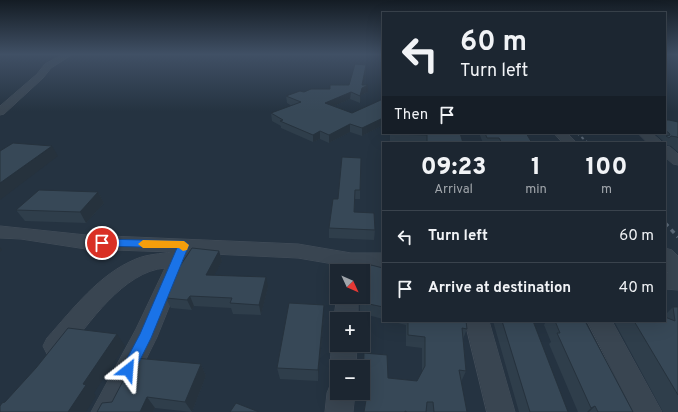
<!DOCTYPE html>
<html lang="en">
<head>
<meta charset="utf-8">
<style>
	:root { --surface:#1c2631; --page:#252e39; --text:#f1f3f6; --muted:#a0a5ab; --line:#3a434d }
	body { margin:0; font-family:Overpass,sans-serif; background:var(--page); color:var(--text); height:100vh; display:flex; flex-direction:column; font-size:15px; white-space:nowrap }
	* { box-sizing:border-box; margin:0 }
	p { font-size:13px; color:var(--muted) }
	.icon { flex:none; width:22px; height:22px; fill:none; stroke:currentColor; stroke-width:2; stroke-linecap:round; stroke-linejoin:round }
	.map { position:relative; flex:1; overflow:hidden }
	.panel { position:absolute; left:382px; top:142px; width:284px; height:180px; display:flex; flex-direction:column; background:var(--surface); border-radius:0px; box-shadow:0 4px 16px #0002,0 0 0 1px var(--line) }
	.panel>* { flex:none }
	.hud { position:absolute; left:382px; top:12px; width:284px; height:122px; border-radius:0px; box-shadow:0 4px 16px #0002,0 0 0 1px var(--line); background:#1c2631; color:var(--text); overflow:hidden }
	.needle { width:26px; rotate:134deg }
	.fabs { position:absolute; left:330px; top:264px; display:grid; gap:8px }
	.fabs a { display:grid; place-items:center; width:40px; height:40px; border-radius:0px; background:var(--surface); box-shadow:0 4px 16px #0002,0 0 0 1px var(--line); font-size:20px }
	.pin { position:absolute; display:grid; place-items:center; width:34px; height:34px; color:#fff; margin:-17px; border:2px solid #fff; border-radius:50%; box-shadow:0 1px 4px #0007 }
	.me { position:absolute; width:44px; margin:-22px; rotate:28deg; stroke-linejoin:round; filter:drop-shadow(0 0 3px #0008) }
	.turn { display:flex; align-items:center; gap:14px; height:84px; padding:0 12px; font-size:18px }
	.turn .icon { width:52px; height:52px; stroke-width:2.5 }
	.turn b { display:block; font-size:28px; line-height:34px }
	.then { display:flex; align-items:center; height:38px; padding:0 12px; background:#0003; gap:8px; font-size:15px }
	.eta { display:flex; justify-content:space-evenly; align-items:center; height:68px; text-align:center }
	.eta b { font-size:24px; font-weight:800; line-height:28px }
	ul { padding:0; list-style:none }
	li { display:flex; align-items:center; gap:12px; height:52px; padding:0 12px; border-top:1px solid var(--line) }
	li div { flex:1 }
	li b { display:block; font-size:15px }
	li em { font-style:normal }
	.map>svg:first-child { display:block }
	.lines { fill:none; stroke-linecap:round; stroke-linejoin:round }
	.minor-casing { stroke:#434e5a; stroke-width:1 }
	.minor { fill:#394551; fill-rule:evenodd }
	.rail-far1 { stroke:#5b6978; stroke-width:2; stroke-dasharray:3 3; stroke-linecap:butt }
	.rail { stroke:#5b6978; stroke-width:3.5; stroke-dasharray:4.5 4.5; stroke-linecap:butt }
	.wall { fill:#2f3e4b }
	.shaded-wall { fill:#26323d }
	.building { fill:#374857; stroke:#26323d }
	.route { fill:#1a73e8; stroke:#114b97 }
	.slow { fill:#f59e0b }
</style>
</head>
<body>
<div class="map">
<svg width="678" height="412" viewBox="0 0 678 412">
	<rect width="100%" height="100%" fill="#253341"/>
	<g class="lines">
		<g class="minor-casing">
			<path id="minor" d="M64 54H73L51 68 43 78 4 114 0 115V106L37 74 45 64Z
				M554 133H567L577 143H563Z
				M638 133H652L663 143H648Z
				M665 146 670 147 678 154V165L673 164 665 157Z
				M0 226 86 235 298 244 351 253H383V269L351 267 298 258 191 253 157 337 120 412H91L136 329 165 268C124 271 88 324 65 354L56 358 47 354 43 346 47 338C73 309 99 274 136 259 148 254 160 254 172 252L86 249 21 239 0 238Z
				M665 248 672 250 678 256V290L665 289V273H668L665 269Z
				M337 295V297H358V319H337V325L334 319Z
				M465 321H489L515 412H487Z
				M587 321H612L662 412H633Z
				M337 337V345H357L356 367H337V377L334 376C329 364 329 347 337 337Z
				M337 381V393H355L353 412H325L327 393 331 383Z"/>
		</g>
		<use href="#minor" class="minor"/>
		<path class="rail-far1" d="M577 133 588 143"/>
		<path class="rail" d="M665 223 678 237"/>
	</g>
	<path class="wall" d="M366 65V71L363 85H368V92L361 95 360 103 350 99 334 106 352 113 383 99V125L362 136 350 132 329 143 320 139 313 142 281 128V126L272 121 271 113 292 106 287 103 286 96 304 92 330 89 349 85Z
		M665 120 678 122V152L671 146 665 145V143H661L663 141 654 133H665Z
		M390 133H460L463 143H390Z
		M479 133H526L532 143H483Z
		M342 157 360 190V199H355L354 212 375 230 374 240 329 238V228L338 199Z
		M98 192 104 203 86 223 25 221 16 210Z
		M219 251 222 261 214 275 268 287 261 315 233 314 231 308 194 306 192 310 171 308 166 298Z
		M383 268V319L360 313V302Z
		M673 307H678V412H663L614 321H665V315Z
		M324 316 318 381 280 379 277 368Z
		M390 321H466L467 329 463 339 466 371 461 382 467 412H364L366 398H363L364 353 388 378 417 381 422 372V348L406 346V325Z
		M493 321H533L568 412H519Z
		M546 321H585L633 412H578L549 344 551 342 544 325Z
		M201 364 206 376 192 412 155 408 153 412H97L112 402Z"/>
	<path class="shaded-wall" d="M366 65V71L363 87 368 85V92L361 95 360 103V96Z
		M351 92 350 99 325 110V103Z
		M383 118V125L362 136V128Z
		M350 124V132L329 143V135Z
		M320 131V139L313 142V135Z
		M52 146 58 156 0 200V183Z
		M98 192 104 203 86 223 80 212Z
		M0 247 2 250 0 252Z
		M219 251 222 261 209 285 206 275Z
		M266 277 268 287 261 315 259 305Z
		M190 296 194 306 192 310 187 300Z
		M324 305V316L318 381V370Z
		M117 334 125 346 94 393 96 396 86 412H68L83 384Z
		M201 364 206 376 192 412 185 402Z
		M147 397 155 408 153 412H140Z
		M595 406 589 412H587L591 408Z"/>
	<path class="building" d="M355 64 366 65 362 85H368L362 88 360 96 351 92 325 103 352 113 383 99V118L362 128 350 124 329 135 320 131 313 135 280 121 283 120 271 113 301 102 286 96 300 91 304 92 311 89H330V85H349Z
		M665 120H669L678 122V138L677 137 671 136 669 138 666 136 670 135 669 133 665 130Z
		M391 133H460L463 143H427V135L391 134Z
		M485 133H526L532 143H502L499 138H487Z
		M13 143 52 146 0 183V151Z
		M342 157 361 158 360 190H355L354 212 374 213 375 230 329 228 333 199H338Z
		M39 190 98 192 80 212 16 210Z
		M192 248 219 251 206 275 266 277 259 305 230 303 232 298 190 296 187 300 166 298 176 272Z
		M371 265 383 268V307L360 302 362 297H363V292Z
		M289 303 324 305 318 370 277 368Z
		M673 307H678V395L634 321H665V317L675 321Z
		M408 321H466L467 329 462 328 466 371 459 370 467 412H434L433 402H427L426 412H407L405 411V412H364L368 388 363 387 364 353 387 355 388 378 417 381 425 366V337L408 335Z
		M502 321H533L568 412H530Z
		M555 321H585L633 412H598L595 406 591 408 557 333H560Z
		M68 328 117 334 83 384 86 385 68 412H0V406L2 403 5 402 36 368Z
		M135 358 201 364 185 402 147 397 140 412H97L102 403 112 402Z
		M236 403 259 412H230Z"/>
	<linearGradient id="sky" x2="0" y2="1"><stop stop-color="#141c24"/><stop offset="0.49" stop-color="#405065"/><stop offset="1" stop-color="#405065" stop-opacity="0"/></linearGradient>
	<rect width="678" height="111" fill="url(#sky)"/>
	<path class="route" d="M102 239 184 241 189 245 151 338 133 374 128 376 123 374 121 370 140 334 177 248 102 246 97 243Z"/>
	<path class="slow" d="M143 240 184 241 189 245 187 250 183 251 179 248H143L138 244Z"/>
</svg>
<div class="fabs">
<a><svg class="needle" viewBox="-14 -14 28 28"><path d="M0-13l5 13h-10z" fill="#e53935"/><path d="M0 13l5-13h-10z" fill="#a0a5ab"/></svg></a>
<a>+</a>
<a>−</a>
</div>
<div class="pin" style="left:102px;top:243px;background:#d93025"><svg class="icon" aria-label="arrive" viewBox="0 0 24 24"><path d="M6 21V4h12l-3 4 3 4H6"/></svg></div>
<svg class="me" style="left:128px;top:370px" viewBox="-20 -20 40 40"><path d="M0-17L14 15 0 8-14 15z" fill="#1a73e8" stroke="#fff" stroke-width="4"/></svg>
<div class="hud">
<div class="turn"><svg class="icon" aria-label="left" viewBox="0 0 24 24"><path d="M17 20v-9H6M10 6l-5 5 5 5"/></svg><div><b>60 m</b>Turn left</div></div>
<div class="then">Then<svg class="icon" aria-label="arrive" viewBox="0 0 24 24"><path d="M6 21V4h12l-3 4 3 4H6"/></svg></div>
</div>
<section class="panel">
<div class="eta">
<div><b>09:23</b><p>Arrival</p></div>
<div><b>1</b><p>min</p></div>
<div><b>100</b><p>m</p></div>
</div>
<ul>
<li><svg class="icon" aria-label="left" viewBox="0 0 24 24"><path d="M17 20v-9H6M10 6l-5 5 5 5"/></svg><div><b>Turn left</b></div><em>60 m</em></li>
<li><svg class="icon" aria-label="arrive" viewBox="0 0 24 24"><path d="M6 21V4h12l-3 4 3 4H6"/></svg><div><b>Arrive at destination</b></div><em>40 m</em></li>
</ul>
</section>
</div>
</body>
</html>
